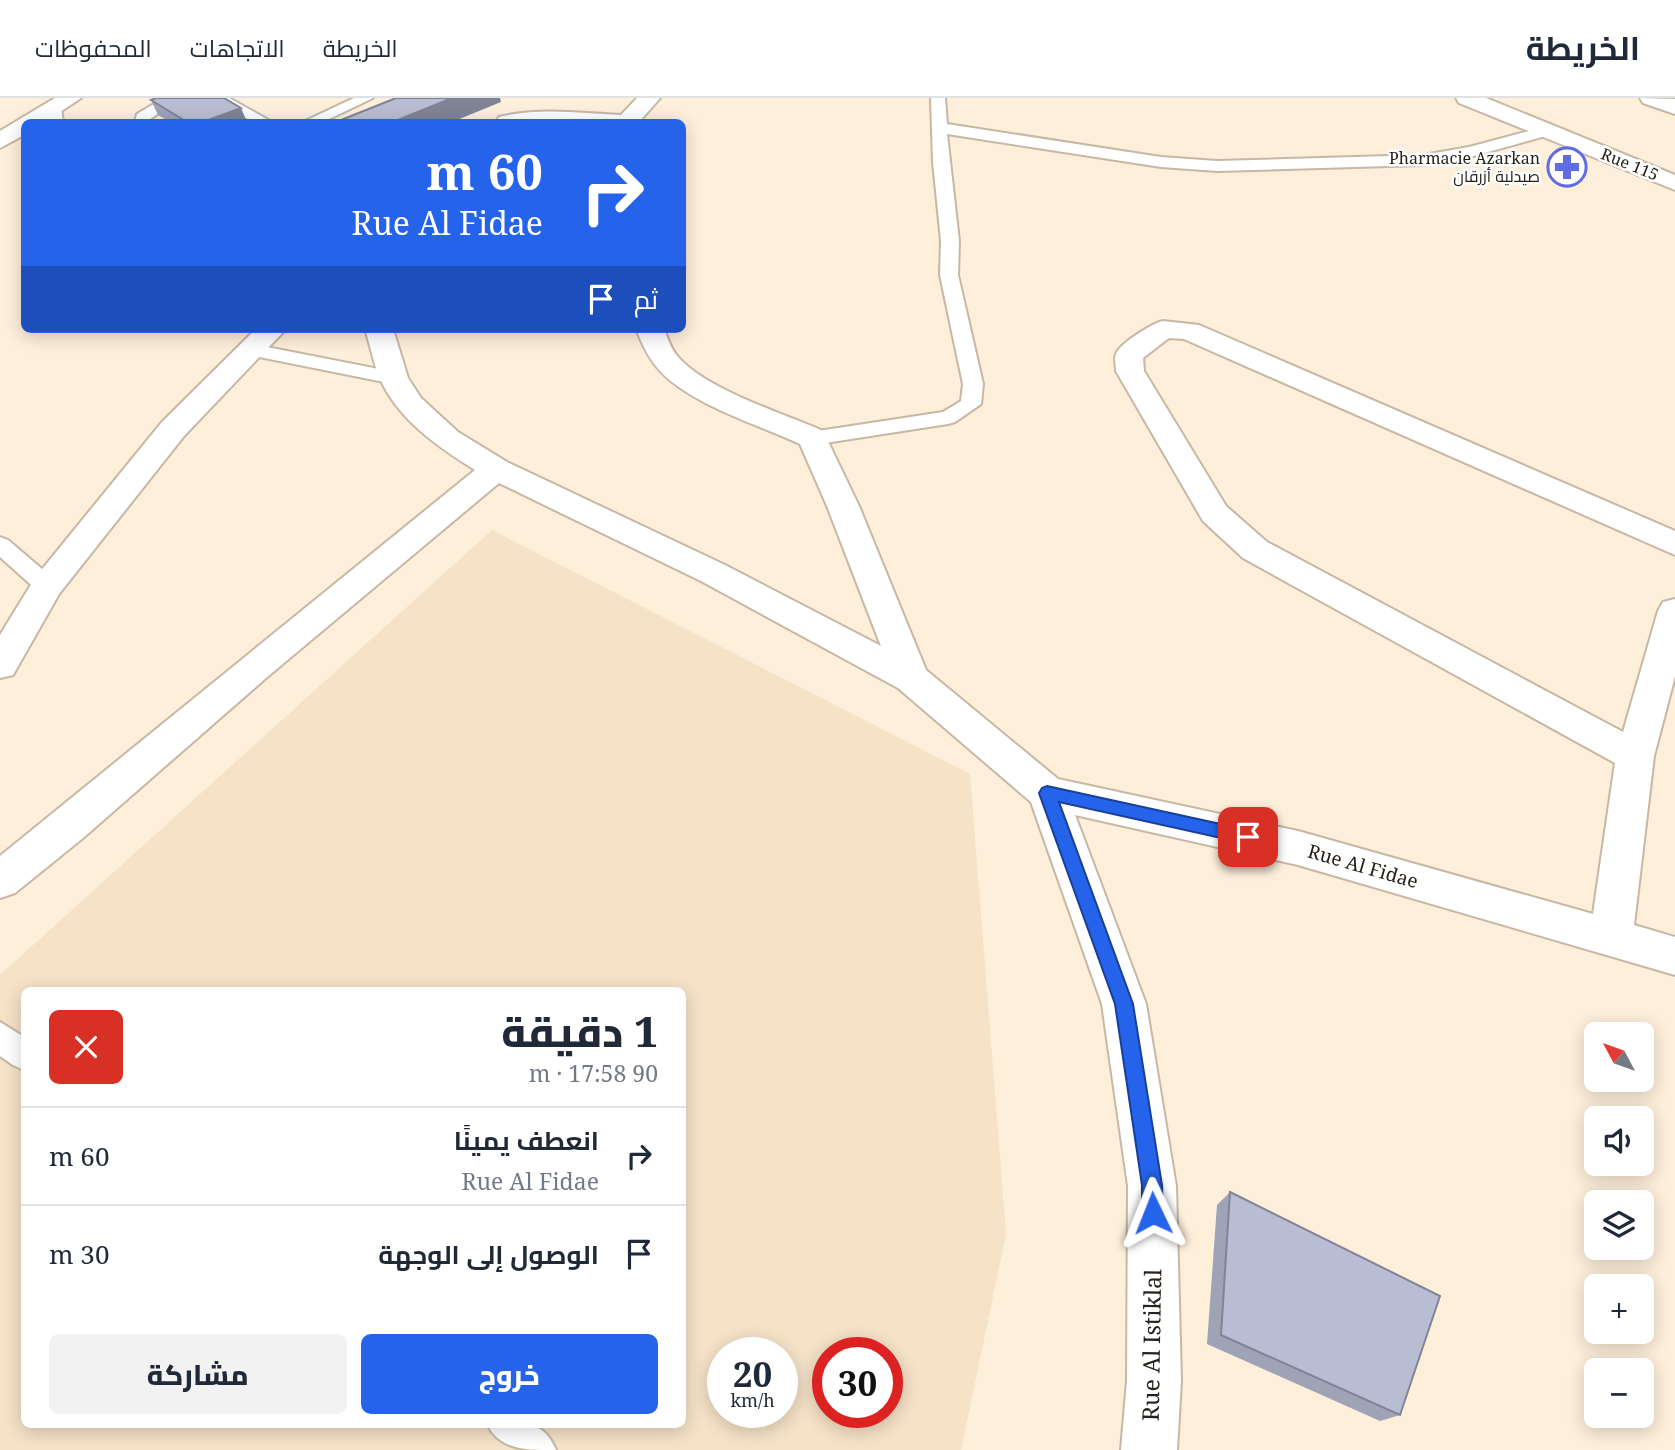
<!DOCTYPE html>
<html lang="ar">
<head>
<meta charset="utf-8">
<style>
	:root { --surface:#fff; --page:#f2f2f3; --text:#1f2937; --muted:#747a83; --line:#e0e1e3; --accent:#2563eb }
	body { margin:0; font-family:"Noto Serif",Cairo,serif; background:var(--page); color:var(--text); direction:rtl; height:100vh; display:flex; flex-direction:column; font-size:26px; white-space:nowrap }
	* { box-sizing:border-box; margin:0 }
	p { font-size:23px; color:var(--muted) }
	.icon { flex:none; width:38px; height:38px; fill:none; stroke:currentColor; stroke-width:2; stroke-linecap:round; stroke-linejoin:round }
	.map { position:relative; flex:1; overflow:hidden; direction:ltr }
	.sheet { position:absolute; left:21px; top:889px; width:665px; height:441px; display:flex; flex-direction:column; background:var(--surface); border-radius:10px; box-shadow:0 4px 18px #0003; direction:rtl }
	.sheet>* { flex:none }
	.guide { position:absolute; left:21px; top:21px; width:665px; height:214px; border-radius:10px; box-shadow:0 4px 18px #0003; direction:rtl; background:#2563eb; color:#fff; overflow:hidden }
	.needle { width:46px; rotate:311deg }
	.controls { position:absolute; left:1584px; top:924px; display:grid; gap:14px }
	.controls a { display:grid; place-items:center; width:70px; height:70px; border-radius:10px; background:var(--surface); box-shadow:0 4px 18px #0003; font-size:35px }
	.speed { position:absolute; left:707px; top:1239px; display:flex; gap:14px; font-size:35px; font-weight:700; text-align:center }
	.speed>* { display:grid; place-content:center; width:91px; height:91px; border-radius:50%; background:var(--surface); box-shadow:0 4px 18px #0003; line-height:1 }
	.speed small { font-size:18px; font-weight:400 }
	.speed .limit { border:10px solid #d22; background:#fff; color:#111 }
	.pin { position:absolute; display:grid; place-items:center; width:60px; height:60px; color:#fff; margin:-30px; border-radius:14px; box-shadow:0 4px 10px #0006 }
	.me { position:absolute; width:77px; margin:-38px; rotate:358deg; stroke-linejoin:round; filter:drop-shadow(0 0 5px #0008) }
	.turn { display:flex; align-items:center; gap:24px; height:147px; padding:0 28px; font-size:32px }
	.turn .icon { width:91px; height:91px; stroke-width:2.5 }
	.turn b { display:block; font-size:49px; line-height:60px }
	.then { display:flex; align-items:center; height:66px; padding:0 28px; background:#0003; gap:14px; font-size:26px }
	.round { display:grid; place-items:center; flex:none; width:74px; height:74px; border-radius:10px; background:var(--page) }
	.headline { display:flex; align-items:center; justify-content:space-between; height:119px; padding:0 28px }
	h1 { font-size:42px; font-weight:800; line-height:52px }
	.action { display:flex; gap:14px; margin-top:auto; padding:14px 28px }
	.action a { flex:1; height:80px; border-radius:10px; background:var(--accent); color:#fff; font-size:28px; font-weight:800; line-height:80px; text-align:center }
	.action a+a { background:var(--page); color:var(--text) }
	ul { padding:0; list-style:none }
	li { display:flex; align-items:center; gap:21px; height:98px; padding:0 28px; border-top:2px solid var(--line) }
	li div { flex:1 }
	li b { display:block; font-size:26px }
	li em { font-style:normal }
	header { display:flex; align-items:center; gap:42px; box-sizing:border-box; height:98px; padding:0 35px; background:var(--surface); border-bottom:2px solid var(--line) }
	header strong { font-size:33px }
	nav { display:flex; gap:38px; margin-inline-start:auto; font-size:24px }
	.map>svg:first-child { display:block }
	.built { fill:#f5e2c7; fill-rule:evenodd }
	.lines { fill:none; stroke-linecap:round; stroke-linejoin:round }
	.service-casing { stroke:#c6b8a4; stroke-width:4 }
	.minor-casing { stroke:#c6b8a4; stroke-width:4 }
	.service { fill:#fff; fill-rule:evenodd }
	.minor { fill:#fff; fill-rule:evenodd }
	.wall { fill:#9ea3b5 }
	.shaded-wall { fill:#818494 }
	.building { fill:#b8bdd3; stroke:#818494; stroke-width:2 }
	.route { fill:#2563eb; stroke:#184099; stroke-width:2 }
	.labels { text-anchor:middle; stroke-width:5; stroke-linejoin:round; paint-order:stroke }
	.far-poi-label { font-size:16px; fill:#26211a; stroke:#fff; text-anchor:end }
	.far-street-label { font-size:16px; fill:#26211a; stroke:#fff }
	.street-label { font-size:19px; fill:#26211a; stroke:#fff }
	.near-street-label { font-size:23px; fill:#26211a; stroke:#fff }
</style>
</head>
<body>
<header>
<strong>الخريطة</strong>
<nav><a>الخريطة</a><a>الاتجاهات</a><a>المحفوظات</a></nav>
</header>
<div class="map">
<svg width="1675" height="1352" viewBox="0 0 1675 1352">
	<rect width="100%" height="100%" fill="#fdefda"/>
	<path class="built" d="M492 432 970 676 1006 1136 961 1352H0V877ZM24 892H682V1326H24ZM723 1255H782V1314H723ZM828 1255H887V1314H828Z"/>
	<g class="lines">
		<g class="service-casing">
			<path id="service" d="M164 0H182L150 21 149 24H135L137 16Z
				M211 0H229L272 24H253Z
				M354 0H373L323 24H303Z
				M931 0H945L947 26 1161 59 1217 63 1424 57 1469 49 1548 28 1556 33 1553 36 1470 59 1424 67 1217 73 1161 69 947 36 959 143 958 177 983 286 981 306 955 324 948 326 812 347 805 345 802 340 805 335 943 314 961 303 963 286 940 177 941 143 933 64Z
				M54 6 61 10 63 24H48L47 10Z
				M251 246 394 274 404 280 394 286 244 256 241 252Z
				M0 439 8 442 55 482 59 488 55 494 47 496 39 494 0 459Z
				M0 924 24 939V972L13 967 0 958Z
				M487 1326C518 1326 542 1318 556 1352 525 1352 500 1352 487 1326Z"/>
		</g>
		<g class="minor-casing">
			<path id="minor" d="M55 0H81L45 24H24V37L0 50V33Z
				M637 0H660L639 24H496L499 19C539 9 581 15 621 17Z
				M1456 0H1486L1675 77V92L1459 5Z
				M1640 0 1675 1V16L1643 5Z
				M1163 223 1199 227 1675 433V457L1184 241 1169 240 1143 260 1144 273 1226 408 1267 444 1623 634 1658 513 1663 504 1675 501V578L1654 658 1634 827 1675 839V877L1298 767 1075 717 1146 906 1176 1088 1181 1283 1177 1352H1121L1127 1283 1128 1088 1102 906 1031 704 898 590 701 483 499 385 266 580 83 740 15 795 0 800V758L475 372C438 349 396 320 379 278 373 263 370 246 365 231H393L408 280 421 300 458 334 507 364 725 467 881 548 827 408 800 346C757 326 692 307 660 273 649 261 642 246 636 231H664C668 241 671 252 679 260 708 292 782 315 823 333L859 408 926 572 1058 681 1298 733 1593 816 1615 665 1243 460 1203 423 1116 273C1116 268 1114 260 1116 256 1120 245 1153 225 1163 223Z
				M256 231H286L184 338 59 496 13 577 0 580V537L35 480 162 324Z"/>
		</g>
		<use href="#service" class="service"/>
		<use href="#minor" class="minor"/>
	</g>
	<path class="wall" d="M151 2 247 24H170L158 17Z
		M1230 1094 1400 1317 1380 1323 1207 1246 1217 1107Z"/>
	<path class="shaded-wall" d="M452 0H500L501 4 452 24H393Z
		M241 10 247 24H203Z"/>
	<path class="building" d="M156 0H224L241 10 203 24H187L151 2Z
		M396 0H452L393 24H336Z
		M1230 1094 1440 1198 1400 1317 1221 1237Z"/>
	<path class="route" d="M1047 688 1248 732 1254 734 1256 739 1254 744 1248 746 1059 704 1133 906 1162 1087 1163 1115 1160 1123 1153 1126 1145 1123 1142 1115V1087L1115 906 1039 695 1042 690Z"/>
	<defs>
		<g id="pharmacy-ring" transform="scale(2.0125)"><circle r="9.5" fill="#fff" stroke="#616ce4" stroke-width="1.5"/><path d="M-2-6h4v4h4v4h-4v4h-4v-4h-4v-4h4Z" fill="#616ce4"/></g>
	</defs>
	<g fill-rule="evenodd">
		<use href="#pharmacy-ring" x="1567" y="69"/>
	</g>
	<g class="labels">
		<g class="far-poi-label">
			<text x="1540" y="66">Pharmacie Azarkan<tspan x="1540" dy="18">صيدلية أزرقان</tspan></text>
		</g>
		<g class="far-street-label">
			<text transform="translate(1630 66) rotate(22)" y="6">Rue 115</text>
		</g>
		<g class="street-label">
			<text transform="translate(1363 768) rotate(16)" y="7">Rue Al Fidae</text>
		</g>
		<g class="near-street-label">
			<text transform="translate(1152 1247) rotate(-89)" y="8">Rue Al Istiklal</text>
		</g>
	</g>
</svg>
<div class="controls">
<a><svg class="needle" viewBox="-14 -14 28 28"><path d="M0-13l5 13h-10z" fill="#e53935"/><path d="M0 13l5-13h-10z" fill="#747a83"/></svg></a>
<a><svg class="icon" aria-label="sound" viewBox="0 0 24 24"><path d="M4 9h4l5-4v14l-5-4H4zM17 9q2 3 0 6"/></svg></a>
<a><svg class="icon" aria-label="layers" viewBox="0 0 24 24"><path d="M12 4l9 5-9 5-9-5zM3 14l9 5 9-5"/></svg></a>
<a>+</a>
<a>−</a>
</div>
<div class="speed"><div>20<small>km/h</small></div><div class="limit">30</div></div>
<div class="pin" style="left:1248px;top:739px;background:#d93025"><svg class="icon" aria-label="arrive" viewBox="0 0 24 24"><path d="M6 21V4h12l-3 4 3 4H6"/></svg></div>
<svg class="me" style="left:1153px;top:1115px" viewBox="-20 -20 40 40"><path d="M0-17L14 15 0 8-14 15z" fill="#2563eb" stroke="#fff" stroke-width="4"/></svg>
<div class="guide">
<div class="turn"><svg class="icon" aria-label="right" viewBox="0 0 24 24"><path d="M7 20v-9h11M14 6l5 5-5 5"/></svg><div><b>60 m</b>Rue Al Fidae</div></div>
<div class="then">ثم<svg class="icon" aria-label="arrive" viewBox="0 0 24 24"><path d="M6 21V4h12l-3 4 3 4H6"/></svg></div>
</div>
<section class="sheet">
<div class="headline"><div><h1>1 دقيقة</h1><p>90 m · 17:58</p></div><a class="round" style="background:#d93025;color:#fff"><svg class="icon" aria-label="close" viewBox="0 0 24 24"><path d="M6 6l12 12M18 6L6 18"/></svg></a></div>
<ul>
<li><svg class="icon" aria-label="right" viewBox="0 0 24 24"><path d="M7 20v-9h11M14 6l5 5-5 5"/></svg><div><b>انعطف يمينًا</b><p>Rue Al Fidae</p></div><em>60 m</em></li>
<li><svg class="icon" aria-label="arrive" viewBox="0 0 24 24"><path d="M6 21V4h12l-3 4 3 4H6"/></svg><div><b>الوصول إلى الوجهة</b></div><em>30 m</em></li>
</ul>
<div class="action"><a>خروج</a><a>مشاركة</a></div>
</section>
</div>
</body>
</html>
